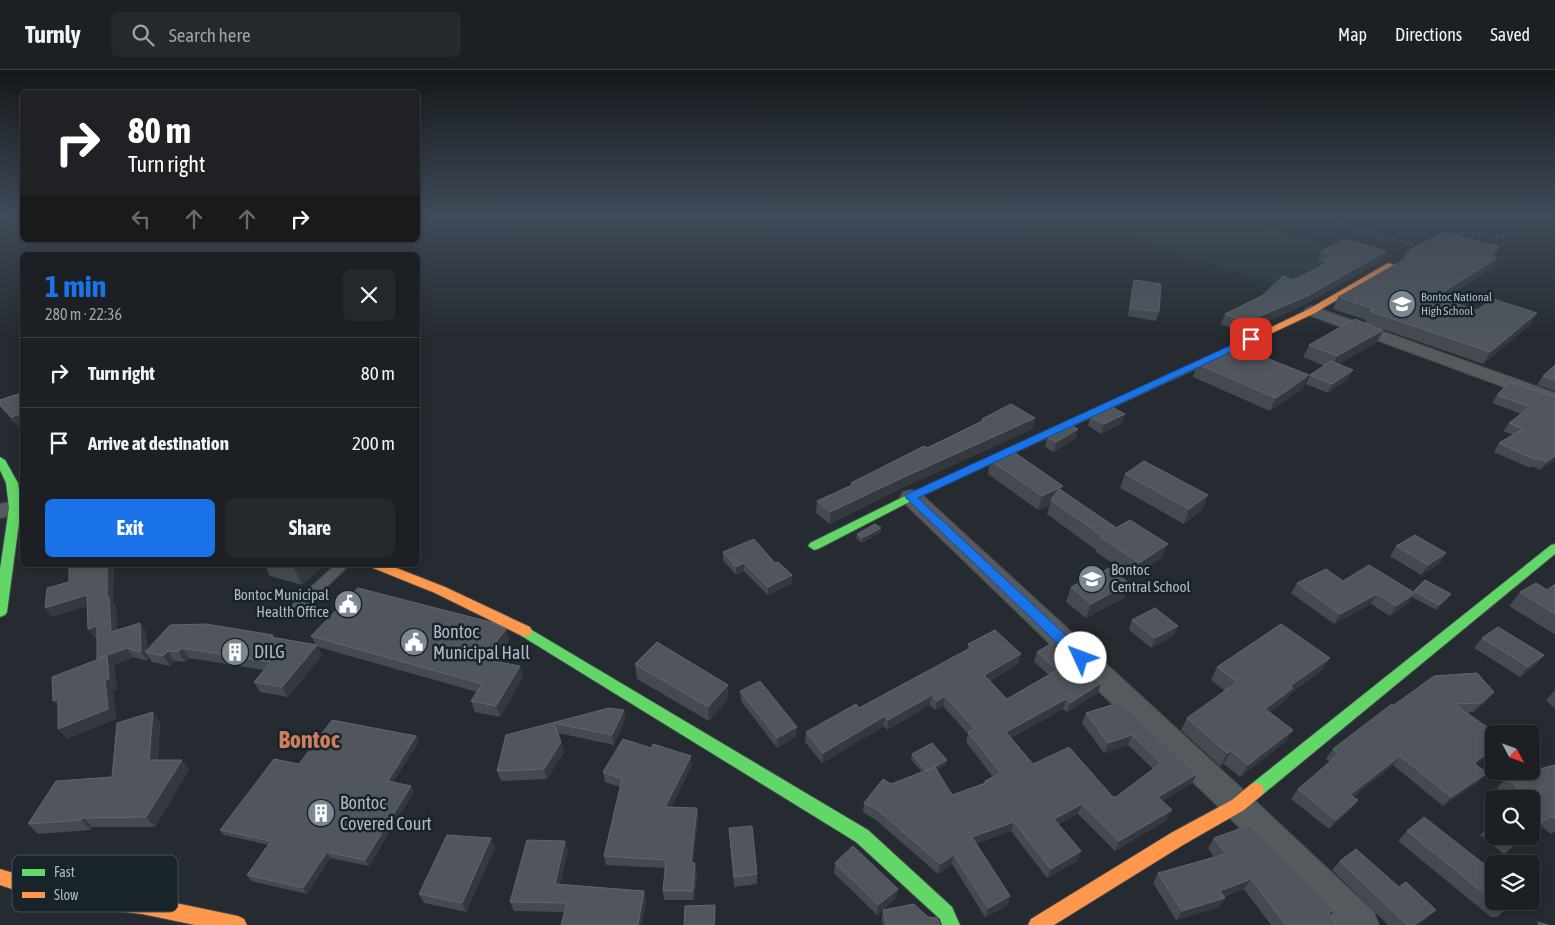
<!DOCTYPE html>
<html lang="en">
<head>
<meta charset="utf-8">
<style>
	:root { --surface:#1c2024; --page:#25282c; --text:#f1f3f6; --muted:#a0a3a6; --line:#3a3e41; --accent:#1a73e8 }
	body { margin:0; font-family:"Asap Condensed",sans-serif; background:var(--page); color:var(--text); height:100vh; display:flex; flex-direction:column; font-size:19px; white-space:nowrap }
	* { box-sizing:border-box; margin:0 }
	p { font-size:16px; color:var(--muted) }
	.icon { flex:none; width:28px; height:28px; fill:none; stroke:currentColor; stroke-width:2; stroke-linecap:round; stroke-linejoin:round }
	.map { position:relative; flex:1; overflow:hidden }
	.details { position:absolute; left:20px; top:182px; width:400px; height:315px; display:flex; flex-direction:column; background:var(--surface); border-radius:8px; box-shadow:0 2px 8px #0003,0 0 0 1px var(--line) }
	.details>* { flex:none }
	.banner { position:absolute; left:20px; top:20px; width:400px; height:152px; border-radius:8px; box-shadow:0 2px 8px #0003,0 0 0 1px var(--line); background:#202124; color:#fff; overflow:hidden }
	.needle { width:32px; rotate:131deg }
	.controls { position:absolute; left:1485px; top:655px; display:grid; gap:10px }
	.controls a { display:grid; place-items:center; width:55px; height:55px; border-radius:8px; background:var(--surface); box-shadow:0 2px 8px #0003,0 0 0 1px var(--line); font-size:25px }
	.pin { position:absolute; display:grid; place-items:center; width:42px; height:42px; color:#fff; margin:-21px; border-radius:10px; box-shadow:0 2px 8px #0006 }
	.me { position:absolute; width:55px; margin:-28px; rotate:313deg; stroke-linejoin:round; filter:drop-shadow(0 0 4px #0008) }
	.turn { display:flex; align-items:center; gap:18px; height:105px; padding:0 25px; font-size:22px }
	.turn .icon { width:65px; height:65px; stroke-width:2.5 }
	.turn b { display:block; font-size:35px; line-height:42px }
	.lanes { display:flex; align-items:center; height:48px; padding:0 25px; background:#0003; justify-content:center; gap:25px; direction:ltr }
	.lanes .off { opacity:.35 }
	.round { display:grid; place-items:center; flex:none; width:52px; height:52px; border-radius:8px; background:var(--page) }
	.summary { display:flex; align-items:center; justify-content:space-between; height:85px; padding:0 25px }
	h1 { font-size:30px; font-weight:700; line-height:38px; color:var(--accent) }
	.button { display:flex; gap:10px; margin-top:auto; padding:10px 25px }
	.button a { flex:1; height:58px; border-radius:8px; background:var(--accent); color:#fff; font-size:20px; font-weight:700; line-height:58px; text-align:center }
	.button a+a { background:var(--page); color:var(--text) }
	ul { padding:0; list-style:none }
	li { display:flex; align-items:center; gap:15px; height:70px; padding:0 25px; border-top:1px solid var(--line) }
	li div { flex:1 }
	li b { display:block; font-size:19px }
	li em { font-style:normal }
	header { display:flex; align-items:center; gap:30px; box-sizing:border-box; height:70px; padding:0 25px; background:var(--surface); border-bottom:1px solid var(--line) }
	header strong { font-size:24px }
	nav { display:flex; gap:28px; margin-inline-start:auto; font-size:18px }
	.search { width:350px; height:45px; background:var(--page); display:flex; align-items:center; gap:12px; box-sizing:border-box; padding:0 18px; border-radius:8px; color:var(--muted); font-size:19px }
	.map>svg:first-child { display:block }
	.green { fill:#253837 }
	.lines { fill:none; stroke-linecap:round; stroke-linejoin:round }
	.lane-casing { stroke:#42474b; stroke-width:2 }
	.street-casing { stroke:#42474b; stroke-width:2 }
	.fast-casing { stroke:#42474b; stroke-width:2 }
	.slow-casing { stroke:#42474b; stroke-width:2 }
	.path { stroke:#585e63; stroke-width:2; stroke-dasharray:2.5 2.5; stroke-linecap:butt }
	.lane { fill:#555a5f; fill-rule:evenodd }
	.street { fill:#555a5f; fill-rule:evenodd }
	.fast { fill:#63d668; fill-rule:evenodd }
	.slow { fill:#ff974d; fill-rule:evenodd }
	.wall { fill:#454a50 }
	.shaded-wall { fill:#33393e }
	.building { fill:#50565c; stroke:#5f666c }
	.route { fill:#1a73e8; stroke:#114b97 }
	.labels { text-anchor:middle; stroke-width:5; stroke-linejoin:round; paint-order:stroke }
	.far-poi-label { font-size:12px; fill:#aeb9c3; stroke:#19232a; text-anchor:start }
	.poi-label { font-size:15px; fill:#aeb9c3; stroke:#19232a; text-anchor:start }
	.near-poi-label { font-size:18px; fill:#aeb9c3; stroke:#19232a; text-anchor:start }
	.near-district-label { font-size:24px; font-weight:bold; fill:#cd7e5e; stroke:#19232a }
	.key { fill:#19232a; stroke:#465058; stroke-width:1 }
	.key-label { font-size:14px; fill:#aeb9c3 }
</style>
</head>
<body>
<header>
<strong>Turnly</strong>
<div class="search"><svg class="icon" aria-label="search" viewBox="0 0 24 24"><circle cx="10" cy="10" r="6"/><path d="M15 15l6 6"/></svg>Search here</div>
<nav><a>Map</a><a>Directions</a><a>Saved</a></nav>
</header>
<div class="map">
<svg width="1555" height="855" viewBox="0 0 1555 855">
	<rect width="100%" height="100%" fill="#252b30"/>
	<path class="green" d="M1083 144H1231L1346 181 1279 217 1158 177Z"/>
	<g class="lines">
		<g class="lane-casing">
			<path id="lane" d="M335 495H349L304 539H294L292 536 294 533Z"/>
		</g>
		<g class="street-casing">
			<path id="street" d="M1312 236 1555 323V336L1306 244 1304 241 1306 238Z
				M911 420 919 422 1249 725 1374 842 1379 855H1335L1227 745 903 432 900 427 903 422Z
				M22 429V443L0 448V434Z"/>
		</g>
		<g class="fast-casing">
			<path id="fast" d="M1222 280 1226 283 1225 285 915 429 818 479 814 480 808 476 810 473 907 425Z
				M0 387 5 390 18 413 21 438 7 542 5 545 0 547V499L9 438 6 413 0 400Z
				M1555 474V484L1262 725 1256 727 1250 725 1248 720 1250 715 1551 475Z
				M525 556 868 760 952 837 960 855H942L940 849 856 772 520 565 518 561 520 557Z"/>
		</g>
		<g class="slow-casing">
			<path id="slow" d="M1388 193 1395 195 1315 243 1225 285 1222 286 1218 283 1309 239Z
				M371 495H389L445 517 530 557 532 561 530 565 525 566 520 565 435 523 373 498Z
				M1256 713 1262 715 1264 720 1262 725 1244 740 1183 775 1054 855H1028L1031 849 1171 763 1232 730 1250 715Z
				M0 799 53 815 142 826 238 846 244 849 247 855H195L142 844 53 833 0 815Z"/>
		</g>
		<path class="path" d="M1310 144 1420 177
			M1452 166 1468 162 1504 167"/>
		<use href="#lane" class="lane"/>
		<use href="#street" class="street"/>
		<use href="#fast" class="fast"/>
		<use href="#slow" class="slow"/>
	</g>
	<path class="wall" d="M1499 177 1494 187 1497 188 1491 199 1443 230 1477 240 1530 255 1483 294 1365 253 1366 250 1333 239 1338 227 1403 190 1406 182Z
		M1322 181H1386L1381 191 1304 235 1242 263 1221 254 1225 244 1320 196 1322 192 1317 191Z
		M1134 210 1159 242 1156 251 1128 246 1132 218Z
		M1383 260 1377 272 1339 294 1349 308 1328 323 1306 314 1310 305 1324 296 1303 287 1309 275Z
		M1197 294 1303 319 1270 341 1193 307Z
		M1555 295V321L1537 315 1543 306Z
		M22 325 18 356 3 340 0 336V330Z
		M1497 325 1555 327V390L1540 400 1532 396 1530 398 1494 382 1499 373 1513 365 1503 361 1509 353 1521 344 1492 333Z
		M1125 344 1122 353 1101 364 1088 356 1090 347Z
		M982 349 1033 359 900 419 830 454 816 443 817 431 851 416V413L982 351Z
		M1078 359 1076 368 1054 382 1045 377 1047 367Z
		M990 390 1062 420 1162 488 1133 507 1096 482V480L1047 444 1050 435 1038 440 988 404Z
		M1125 404 1203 439 1184 454 1120 418Z
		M881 458 880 463 862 473 856 468 857 464Z
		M1396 476 1446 483 1440 493 1421 505 1390 486Z
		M723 482 792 513 768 525 744 501 736 505 723 490Z
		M265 495H325L302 515 270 506Z
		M1343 511 1413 522 1447 529 1436 540 1412 527 1409 533 1390 546 1371 534 1334 554 1291 523 1297 513Z
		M1129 513 1124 528 1086 548 1066 532 1071 517Z
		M1555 514V564H1554L1509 536 1520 522 1547 520Z
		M113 532 116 536 117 560 140 553 146 562 147 580 273 565 275 568 316 575 311 566 506 559 509 570 493 591 520 596 523 607 500 647 475 642 471 631 477 622 318 577 322 585 288 627 260 622 254 612 264 600 189 588 185 592 174 591 170 596 152 592 147 585 148 591 133 587 113 595 114 596 117 619 113 620 116 649 67 669 98 589 97 567 95 568 88 559 87 536 52 547 45 538Z
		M1132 550 1178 556 1173 566 1151 578 1129 560Z
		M1482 568 1544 585 1536 595 1520 607 1474 578Z
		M968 574 1021 584 1018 594 990 611 1007 629 1049 605 1034 592 1037 582 1098 623 1067 642 1063 639 1011 668 1033 694 1113 727H1116L1153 699 1128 675 1104 683 1082 653 1086 643 1121 632 1197 704 1192 713 1162 731 1167 750 1115 781 1078 744 1058 754 1077 791 1047 808 1011 761 976 774 1010 826 1007 836 985 847 952 794 938 804 877 751 863 742 864 733 891 714 922 702 911 689 912 684 946 695 936 700 952 725 984 713 985 711 993 707 966 672 968 664 943 636 935 640 930 635 887 660 884 656 822 693 805 672 806 662 859 638 967 580Z
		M1330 588 1322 600 1290 624 1285 631 1270 642 1293 660 1285 672 1240 707 1224 694 1220 696 1181 660 1187 648 1225 621 1211 610 1217 597Z
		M635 594 728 615V629L709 651 637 609Z
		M1555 620V639L1546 630Z
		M740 621 796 667 777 678 741 631Z
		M1486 632 1473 642 1466 643 1476 695 1487 703 1478 712 1443 736 1393 695 1353 727 1358 730 1350 740 1329 759 1291 729 1298 719 1330 692 1326 689 1333 679 1394 635Z
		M609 638 624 640 625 650 614 675 558 663 564 682 547 709 501 711 497 701 506 665Z
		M153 642 160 652 158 690 189 700 155 757H92L91 760 38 764 28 754 112 707Z
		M416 666 419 672 393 712 414 721 369 796 330 788 307 824 251 811 247 805 269 775 224 765 220 760 299 694Z
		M692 695 671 737 698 747 693 793 697 802 694 830H664L663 821 665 798 606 795 604 786 620 717 605 712 603 702Z
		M1555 695V761L1551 764 1541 756 1531 763V729H1509L1497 718 1506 708Z
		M1494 752V766H1527L1504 784 1480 765Z
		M729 758 757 804V814L734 817Z
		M1407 761 1515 831 1497 847H1491L1398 771Z
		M1214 768 1330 846 1337 855H1271L1244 819 1224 827 1225 828 1218 838 1176 850 1153 813 1158 803 1214 787 1208 778Z
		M565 771 568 781 560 814 644 821 646 831 642 855H561L564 842 514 841 510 832Z
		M495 778 466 842 424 833 419 824Z
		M1340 791 1426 849 1418 855H1388L1332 800Z
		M835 793 898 819 896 828 877 845 834 803Z
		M883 840 928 847 940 855H883L882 850Z"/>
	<path class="shaded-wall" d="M1499 177 1493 188H1497L1491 199 1429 239 1435 227 1491 186Z
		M1386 181 1381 191 1304 235 1242 263 1247 252Z
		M1537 243 1530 255 1483 294 1490 282Z
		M1383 260 1377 272 1331 299 1337 286Z
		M1353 300 1349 308 1328 323 1332 314Z
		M1309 305 1303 319 1270 341 1276 328Z
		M22 343V354L18 356 12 347Z
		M1125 344 1122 353 1101 364 1104 354Z
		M1035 348 1033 359 900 419 830 454V442L902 408Z
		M1078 359 1076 368 1054 382 1056 372Z
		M1555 386V390L1540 400 1546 392Z
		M1063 416 1059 430H1051L1050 435 1038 440 1042 426Z
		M1208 425 1203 439 1184 454 1189 439Z
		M881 458 880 463 862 473V468Z
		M1168 474 1162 488 1133 507 1139 493Z
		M1446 483 1440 493 1421 505 1428 495Z
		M744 493V501L736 505V497Z
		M107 495H114L113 532 116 536 118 572 111 562 107 527Z
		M294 495H325L302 515 293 496Z
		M792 505V513L768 525V517Z
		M1129 513 1124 528 1086 548 1091 534Z
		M1415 523 1409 533 1390 546 1396 536Z
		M1377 524 1371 534 1334 554 1340 544Z
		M1451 524 1447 529 1436 540 1439 535Z
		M87 525 94 534 52 547 45 538Z
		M140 553 146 562 147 582H145L147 585 148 591 141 582Z
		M97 556 103 565 95 568 88 559Z
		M1178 556 1173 566 1151 578 1155 568Z
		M506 559 509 570 487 600 483 589Z
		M317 575 322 585 288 627 282 617Z
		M127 578 133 587 113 595 114 596 117 619 113 620 116 649 67 669 58 659 108 639 97 589Z
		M182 578 189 588 185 592 178 582Z
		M168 581 174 591 170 596 163 586Z
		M1021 584 1018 594 982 615 984 605Z
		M1544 585 1536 595 1520 607 1528 597Z
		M1330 588 1322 600 1290 624 1285 631 1258 652 1265 639 1290 616Z
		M520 596 523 607 500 647 496 636Z
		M1101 613 1098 623 1067 642 1070 633Z
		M728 615V629L709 651 708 637Z
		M1494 622 1486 632 1473 642 1481 633Z
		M932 625 930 635 887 660 888 650Z
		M945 626 943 636 935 640 937 631Z
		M58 629 62 641 53 631Z
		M1066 629 1063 639 1003 672 1006 662Z
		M624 640 625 650 614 675 612 665Z
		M153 642 160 652 157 700 149 690Z
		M885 646 884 656 822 693 823 683Z
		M797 657 796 667 777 678V668Z
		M1293 660 1285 672 1240 707 1248 695Z
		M1132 665 1128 675 1104 683 1108 673Z
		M416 666 419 672 390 717 388 711Z
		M561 672 564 682 547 709 544 699Z
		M1494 678V681L1465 703 1474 693Z
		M1231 681 1224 694 1220 696 1227 683Z
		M691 686 692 695 667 746 665 737Z
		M1400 686 1393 695 1343 734 1350 725Z
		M182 690 189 700 155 757 146 747Z
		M947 690 946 695 926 706 927 701Z
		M1487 703 1478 712 1443 736 1451 727Z
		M1197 704 1192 713 1153 737 1158 727Z
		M411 716 414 721 369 796 365 790Z
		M1358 730 1350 740 1329 759 1336 750Z
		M1082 734 1078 744 1050 759 1054 749Z
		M697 738 698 747 692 802 691 793Z
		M1172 740 1167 750 1115 781 1119 771Z
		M1551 746 1541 756 1531 763V761Z
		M83 748 92 757 91 760 81 750Z
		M1014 752 1011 761 969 777 972 767Z
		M1525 766H1527L1504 784 1514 775Z
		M491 768 495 778 466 842 462 833Z
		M565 771 568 781 558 823 555 814Z
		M1081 781 1077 791 1047 808 1051 799Z
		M327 782 330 788 307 824 303 818Z
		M954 785 952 794 938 804 940 794Z
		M695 793 697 802 694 830 693 821Z
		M1251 809 1244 819 1214 830 1220 821Z
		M898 819 896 828 877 845 878 835Z
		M644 821 646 831 642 855H638Z
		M1010 826 1007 836 985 847 988 838Z
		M1225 828 1218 838 1176 850 1182 841Z
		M715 835 716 844 715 855H714Z
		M1335 840 1327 849 1328 843Z
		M1436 840 1426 849 1418 855H1414Z"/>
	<path class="building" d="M1444 162 1499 177 1491 186 1497 188 1435 227 1477 240 1493 229 1537 243 1490 282 1370 241 1374 239 1338 227 1403 190 1407 185 1406 182Z
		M1345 169 1386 181 1309 225 1247 252 1225 244 1262 226 1283 206 1293 210 1330 192 1323 190 1333 184 1322 181Z
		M1134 210 1161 214 1159 242 1130 238Z
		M1355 249 1383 260 1337 286 1309 275Z
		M1236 276 1309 305 1276 328 1197 294Z
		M1331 291 1353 300 1332 314 1310 305Z
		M1555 295V310L1543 306Z
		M1510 312 1555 327V386L1546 392 1538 388 1536 390 1499 373 1523 359 1509 353 1530 337 1497 325Z
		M21 323 22 325V343L12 347 0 335V330Z
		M1011 334 1035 348 902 408 830 442 817 431 852 415 851 413 924 376 928 378 984 350 982 349Z
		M1112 337 1125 344 1104 354 1090 347Z
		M1072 356 1078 359 1056 372 1047 367Z
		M1011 380 1063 416 1042 426 990 390Z
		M1144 391 1208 425 1189 439 1125 404Z
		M1059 419 1116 458 1130 450 1168 474 1139 493 1100 467 1102 466 1051 430Z
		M875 454 881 458 862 468 857 464Z
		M1415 465 1446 483 1428 495 1396 476Z
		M754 469 775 493 778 492 792 505 768 517 744 493 736 497 723 482Z
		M69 495H107V527H109L111 562 140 553 141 582 127 578 97 589V556L88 559 87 525 45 538 47 518 69 512Z
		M1369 495 1415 523 1396 536 1377 524 1340 544 1297 513 1326 499 1343 511Z
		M1109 498 1129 513 1091 534 1071 517Z
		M1425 510 1451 524 1439 535 1414 521Z
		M1536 513 1547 520 1555 514V544L1520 522Z
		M358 518 494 553 506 559 483 589 520 596 496 636 471 631 482 614 311 566Z
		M1155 538 1178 556 1155 568 1132 550Z
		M206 554 273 565 271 567 317 575 282 617 254 612 271 592 182 578 178 582 168 581 163 586 145 582 170 555Z
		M1281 554 1330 588 1290 616 1293 618 1265 639 1293 660 1248 695 1231 681 1227 683 1187 648 1237 612 1217 597Z
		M1498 557 1544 585 1528 597 1482 568Z
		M995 560 1021 584 984 605 1007 629 1057 600 1037 582 1057 570 1101 613 1070 633 1066 629 1006 662 1033 694 1069 677 1113 727H1116L1161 693 1132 665 1108 673 1086 643 1121 632 1197 704 1158 727 1172 740 1119 771 1082 734 1054 749 1081 781 1051 799 1014 752 972 767 1010 826 988 838 954 785 940 794 879 741 864 733 883 709 891 714 935 697 952 725 986 713 985 711 1001 703 968 662 975 659 945 626 937 631 932 625 888 650 885 646 823 683 806 662 856 634 859 638 972 577 968 574Z
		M657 572 728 615 708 637 635 594Z
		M107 586 109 609 105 610 108 639 58 659V629L53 631 52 607Z
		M1477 603 1494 622 1481 633 1454 634 1497 664H1494V678L1474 693 1487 703 1451 727 1400 686 1350 725 1358 730 1336 750 1298 719 1339 684 1333 679 1388 637 1392 634 1394 635 1434 606Z
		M760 611 797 657 777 668 740 621Z
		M609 638 624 640 612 665 554 653 561 672 544 699 497 701 506 665Z
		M153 642 149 690H182L146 747 83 748 81 750 28 754 56 711 112 707 117 653Z
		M332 650 416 666 388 711 411 716 365 790 327 782 303 818 247 805 271 771 220 760 274 689 299 694Z
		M623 669 651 678 653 674 691 686 665 737 697 738 691 793H695L693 821H663L666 790 604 786 622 709 603 702Z
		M932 673 947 690 933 698 926 701 912 684Z
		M1555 695V749L1551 746 1531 761V729H1524L1528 726 1506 708 1520 701H1531Z
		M1424 747 1494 802V831H1515L1507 838H1502L1407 761Z
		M1494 752V759L1489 755Z
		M1250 755 1335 840 1328 843 1337 855H1286L1251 809 1220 821 1225 828 1182 841 1158 803 1226 784 1214 768Z
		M752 756 757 804 734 807 729 758Z
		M447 765 491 768 462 833 419 824Z
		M1503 766H1525L1514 775Z
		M527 770 565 771 555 814 644 821 638 855H561L567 833 510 832Z
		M853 776 898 819 878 835 835 793Z
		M1356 779 1399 817 1406 812 1436 840 1414 855H1407L1340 791Z
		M914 834 928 847 937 848 940 855H887L883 840Z
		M715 835 714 855H684L685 836Z
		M1538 852 1548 855H1539Z"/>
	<linearGradient id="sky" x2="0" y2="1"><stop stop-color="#14181a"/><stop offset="0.55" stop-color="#404a59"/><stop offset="1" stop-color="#404a59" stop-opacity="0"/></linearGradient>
	<rect width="1555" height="264" fill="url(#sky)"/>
	<path class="route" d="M1251 266 1256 269 1254 271 918 428 1086 584 1088 588 1086 591 1081 593 1076 591 905 427 907 424Z"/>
	<defs>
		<g id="school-disc" transform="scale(1.4375)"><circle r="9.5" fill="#7e8790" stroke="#19232a"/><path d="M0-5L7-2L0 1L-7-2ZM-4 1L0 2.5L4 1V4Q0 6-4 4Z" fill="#fff"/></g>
		<g id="civic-disc" transform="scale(1.4375)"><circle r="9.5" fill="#7e8790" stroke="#19232a"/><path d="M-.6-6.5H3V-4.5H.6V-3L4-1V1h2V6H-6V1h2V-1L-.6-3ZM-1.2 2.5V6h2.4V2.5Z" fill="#fff"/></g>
		<g id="building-disc" transform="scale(1.4375)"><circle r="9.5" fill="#7e8790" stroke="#19232a"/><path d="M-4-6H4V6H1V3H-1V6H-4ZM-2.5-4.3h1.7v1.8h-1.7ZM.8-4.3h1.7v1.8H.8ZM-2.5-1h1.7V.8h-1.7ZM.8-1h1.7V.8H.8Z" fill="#fff"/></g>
	</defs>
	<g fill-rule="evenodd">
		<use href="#school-disc" x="1402" y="234"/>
		<use href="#school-disc" x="1092" y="509"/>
		<use href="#civic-disc" x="348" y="534"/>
		<use href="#civic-disc" x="414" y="572"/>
		<use href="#building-disc" x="235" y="582"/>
		<use href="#building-disc" x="321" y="743"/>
	</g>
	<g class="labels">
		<g class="far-poi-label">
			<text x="1421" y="231">Bontoc National<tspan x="1421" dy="14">High School</tspan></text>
		</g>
		<g class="poi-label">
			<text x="1111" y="505">Bontoc<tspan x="1111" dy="17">Central School</tspan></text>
			<text x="329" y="530" text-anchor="end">Bontoc Municipal<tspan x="329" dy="17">Health Office</tspan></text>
		</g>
		<g class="near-poi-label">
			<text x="433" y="568">Bontoc<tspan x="433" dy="21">Municipal Hall</tspan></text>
			<text x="254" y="588">DILG</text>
			<text x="340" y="739">Bontoc<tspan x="340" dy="21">Covered Court</tspan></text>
		</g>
		<g class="near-district-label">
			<text x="309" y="678">Bontoc</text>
		</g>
	</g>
	<rect x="12" y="785" width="166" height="57" rx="8" class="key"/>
	<rect x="22" y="799" width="23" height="7" fill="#63d668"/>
	<rect x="22" y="822" width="23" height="6" fill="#ff974d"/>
	<g class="key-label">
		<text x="54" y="807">Fast</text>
		<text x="54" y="830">Slow</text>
	</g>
</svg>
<div class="controls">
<a><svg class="needle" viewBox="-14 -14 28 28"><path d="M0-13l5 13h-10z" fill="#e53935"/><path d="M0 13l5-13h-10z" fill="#a0a3a6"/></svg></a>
<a><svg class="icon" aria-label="search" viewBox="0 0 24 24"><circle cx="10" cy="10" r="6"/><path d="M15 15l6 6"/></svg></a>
<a><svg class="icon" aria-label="layers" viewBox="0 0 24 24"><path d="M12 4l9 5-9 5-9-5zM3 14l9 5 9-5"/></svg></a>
</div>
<div class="pin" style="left:1251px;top:269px;background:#d93025"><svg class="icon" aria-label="arrive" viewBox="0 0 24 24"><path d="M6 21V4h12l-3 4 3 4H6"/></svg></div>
<svg class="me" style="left:1081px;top:588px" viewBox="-20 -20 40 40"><circle r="19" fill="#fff"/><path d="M0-13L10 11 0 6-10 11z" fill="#1a73e8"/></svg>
<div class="banner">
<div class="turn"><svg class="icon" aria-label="right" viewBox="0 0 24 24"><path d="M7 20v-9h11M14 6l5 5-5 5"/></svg><div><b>80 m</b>Turn right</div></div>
<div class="lanes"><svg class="icon off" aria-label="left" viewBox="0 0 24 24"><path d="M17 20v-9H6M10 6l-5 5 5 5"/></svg><svg class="icon off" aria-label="ahead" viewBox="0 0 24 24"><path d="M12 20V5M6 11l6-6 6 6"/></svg><svg class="icon off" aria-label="ahead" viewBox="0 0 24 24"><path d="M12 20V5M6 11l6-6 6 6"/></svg><svg class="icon" aria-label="right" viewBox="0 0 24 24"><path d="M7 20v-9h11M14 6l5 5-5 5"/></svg></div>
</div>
<section class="details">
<div class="summary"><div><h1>1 min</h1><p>280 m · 22:36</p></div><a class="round"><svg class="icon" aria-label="close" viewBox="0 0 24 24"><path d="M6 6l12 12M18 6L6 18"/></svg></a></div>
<ul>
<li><svg class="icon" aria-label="right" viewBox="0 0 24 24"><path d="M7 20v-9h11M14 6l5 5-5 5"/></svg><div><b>Turn right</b></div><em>80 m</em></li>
<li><svg class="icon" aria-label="arrive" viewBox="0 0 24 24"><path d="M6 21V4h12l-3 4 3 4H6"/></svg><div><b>Arrive at destination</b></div><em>200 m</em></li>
</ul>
<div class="button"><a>Exit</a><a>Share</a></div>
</section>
</div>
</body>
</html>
